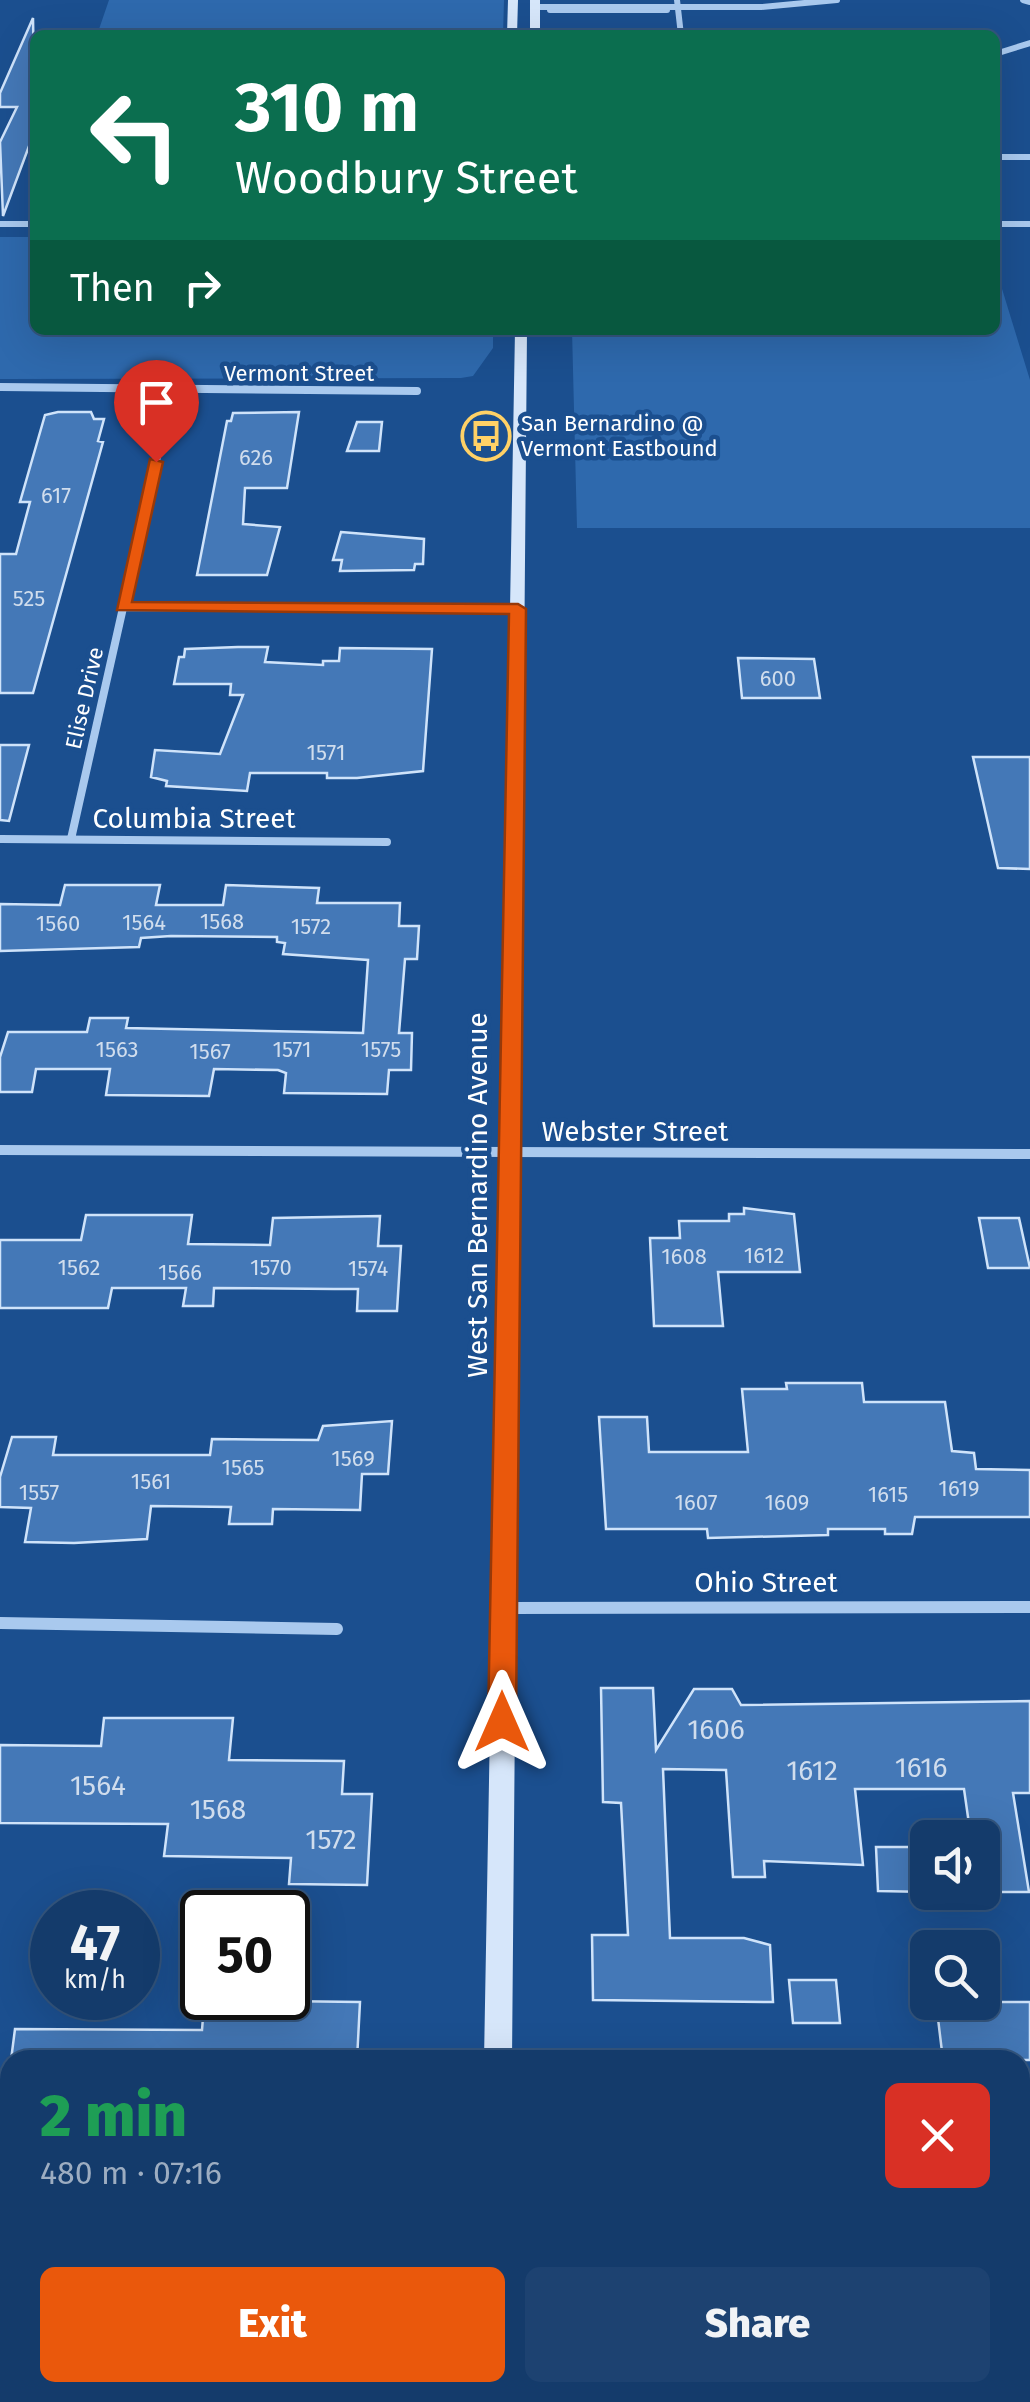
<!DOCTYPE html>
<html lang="en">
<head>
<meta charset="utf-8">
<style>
	:root { --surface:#143b6b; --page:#1d4271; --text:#f1f3f6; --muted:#9dadc1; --line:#33557e; --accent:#ea580c }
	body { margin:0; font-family:"Fira Sans",sans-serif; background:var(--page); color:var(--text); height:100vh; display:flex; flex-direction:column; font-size:38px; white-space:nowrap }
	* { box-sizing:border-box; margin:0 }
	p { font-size:32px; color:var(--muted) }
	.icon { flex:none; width:55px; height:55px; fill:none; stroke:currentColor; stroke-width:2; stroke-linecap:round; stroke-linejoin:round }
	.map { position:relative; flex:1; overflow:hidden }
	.drawer { position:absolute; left:0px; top:2050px; width:1030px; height:352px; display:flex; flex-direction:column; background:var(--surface); border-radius:30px 30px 0 0; box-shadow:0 10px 40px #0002,0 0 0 2px var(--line) }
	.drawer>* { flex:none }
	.top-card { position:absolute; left:30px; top:30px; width:970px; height:305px; border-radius:15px; box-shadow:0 10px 40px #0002,0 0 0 2px var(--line); background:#0b6e4f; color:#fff; overflow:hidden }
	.tools { position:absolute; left:910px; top:1820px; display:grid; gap:20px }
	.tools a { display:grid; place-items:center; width:90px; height:90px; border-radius:15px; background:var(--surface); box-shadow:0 10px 40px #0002,0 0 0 2px var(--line); font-size:50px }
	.speed { position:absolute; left:30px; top:1890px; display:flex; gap:20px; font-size:50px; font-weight:700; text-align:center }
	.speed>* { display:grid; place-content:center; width:130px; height:130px; border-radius:50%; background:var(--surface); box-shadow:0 10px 40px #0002,0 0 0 2px var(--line); line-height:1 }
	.speed small { font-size:25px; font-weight:400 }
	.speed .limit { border:5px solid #111; border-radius:15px; background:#fff; color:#111 }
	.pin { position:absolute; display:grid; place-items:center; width:85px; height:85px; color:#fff; margin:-102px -42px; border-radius:50% 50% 50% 0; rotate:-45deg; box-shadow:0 0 10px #0007 }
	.pin .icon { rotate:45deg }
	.me { position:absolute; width:110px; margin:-55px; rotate:0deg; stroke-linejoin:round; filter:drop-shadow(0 0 8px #0008) }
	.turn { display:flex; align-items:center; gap:35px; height:210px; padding:0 40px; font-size:45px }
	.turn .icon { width:130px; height:130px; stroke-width:2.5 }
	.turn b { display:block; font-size:70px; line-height:85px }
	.then { display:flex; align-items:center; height:95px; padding:0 40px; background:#0003; gap:20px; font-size:38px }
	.round { display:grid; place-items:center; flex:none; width:105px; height:105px; border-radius:15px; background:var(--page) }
	.headline { display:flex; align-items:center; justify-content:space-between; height:170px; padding:0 40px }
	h1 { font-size:60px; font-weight:800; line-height:75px; color:#1e9e55 }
	.button { display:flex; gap:20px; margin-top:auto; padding:20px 40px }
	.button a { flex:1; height:115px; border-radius:15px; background:var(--accent); color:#fff; font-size:40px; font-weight:800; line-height:115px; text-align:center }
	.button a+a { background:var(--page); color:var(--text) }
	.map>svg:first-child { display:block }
	.green { fill:#2e69ad }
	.building { fill:#4478b7; stroke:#cfe3fa; stroke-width:2.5 }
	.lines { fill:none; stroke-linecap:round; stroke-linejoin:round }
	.minor-far3 { stroke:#a9c9ee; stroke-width:6 }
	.minor-far2 { stroke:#a9c9ee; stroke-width:8 }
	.minor-far1 { stroke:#a9c9ee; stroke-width:10 }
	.minor { stroke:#a9c9ee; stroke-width:12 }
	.tertiary { fill:#a9c9ee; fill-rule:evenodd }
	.secondary { fill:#d6e6fa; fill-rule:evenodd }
	.route { fill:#ea580c; stroke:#983908; stroke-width:2.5 }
	.labels { text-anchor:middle; stroke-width:9; stroke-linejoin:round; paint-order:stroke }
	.far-street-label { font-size:22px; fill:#fff; stroke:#1b4f8f }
	.far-poi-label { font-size:22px; fill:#fff; stroke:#1b4f8f; text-anchor:start }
	.number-label { font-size:22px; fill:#d0dded }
	.street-label { font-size:28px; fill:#fff; stroke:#1b4f8f }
	.near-number-label { font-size:28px; fill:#d0dded }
</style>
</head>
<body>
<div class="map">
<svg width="1030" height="2402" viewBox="0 0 1030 2402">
	<rect width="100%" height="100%" fill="#1b4f8f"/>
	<path class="green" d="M109 0H504L503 35H97Z
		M0 237H35V330H493V348L473 376 461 378 0 379Z
		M995 266 1030 380V528H577L572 330H995Z"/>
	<path class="building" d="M33 18 35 130 3 216 0 142 17 107H0V93Z
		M58 412H91L94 419H104L98 441 103 442 33 693H0V554H16L30 502H20L45 415Z
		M299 412 287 488H245L243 524 280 527 267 575H197L227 421H231L233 413Z
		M357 422H382L379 451H347Z
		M341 532 424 539 423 564H415L414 570 340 571 342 560H333Z
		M238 647H268L265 662 323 665V661H339L340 648 432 649 423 771 357 778H327V773H250L247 791 166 786 167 781 151 777 155 750 220 754 243 695H230L231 684H174L179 657H184L185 649Z
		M738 658 814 659 820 698H742Z
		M0 745H29L9 821 0 820Z
		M973 757H1030V869L998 868Z
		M65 885H160L156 905H223L226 885 319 888 317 903H400L399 926H419L417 959H405L399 1033H412L411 1070H389L387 1094 284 1093 286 1073 278 1070 214 1069 209 1096 106 1095 110 1069H36L32 1092H0V1057L8 1032H87L90 1018H128L126 1028 363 1033 368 960 283 954 285 943 277 942V937L171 936 141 938 139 947 0 951V904L60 905Z
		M744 1208 794 1214 800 1272H718L723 1326H654L650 1238H680L679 1221H729V1214H744Z
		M86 1215H192L188 1244 270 1245 273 1218 380 1216 378 1246H401L397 1311H357L358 1289H334L214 1288 213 1306H183L186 1288H112L108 1308H0V1240H81Z
		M979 1218H1019L1030 1268H988Z
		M786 1383H862L864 1402H945L952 1451 974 1453 976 1469 1030 1470V1517H915L912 1534H885V1529H828V1535L708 1538 707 1529H606L599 1417H647L649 1452H748L742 1389H787Z
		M392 1421 388 1474H362L360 1510 273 1509 272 1524H229L231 1507 151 1506 147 1539 74 1543 25 1542 31 1508 0 1507V1477L12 1437H56L53 1455H210L212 1439 318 1440 323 1426Z
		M601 1688H653L656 1750 694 1689H732L741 1705 1030 1701V1793H1013L1029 1892H982V1838H971L964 1789H855L863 1865 764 1861 765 1877H733L726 1770 663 1769 670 1938H744L770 1945 773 2002 593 2000 592 1935H628L621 1803 603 1802Z
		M104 1718H233L229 1760 344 1761 342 1794H372L367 1885 289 1884 291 1858 164 1856 168 1824 0 1823V1745L101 1746Z
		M876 1847H923L928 1892 878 1891Z
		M789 1980H836L840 2023H793Z
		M279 2001 360 2002 357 2060H11L15 2029 202 2030 204 2005 279 2006Z
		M936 2002H1030V2060H943Z"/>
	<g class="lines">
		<path class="minor-far3" d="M677 0 681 35
			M1023 0 1030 2
			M535 7H761L837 0
			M550 10H667
			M995 54 1030 43
			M995 157H1030"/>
		<path class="minor-far2" d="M0 387 417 391
			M123 607 517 609
			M0 839 387 842
			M71 839 172 390"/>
		<path class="minor-far1" d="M0 1150 1030 1154"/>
		<path class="minor" d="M504 1608 1030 1607
			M0 1623 337 1629
			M0 2284H10
			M1020 2287H1030"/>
		<path class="tertiary" d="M0 221H35V227H0Z
			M995 221H1030V227H995Z"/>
		<path class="secondary" d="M508 0H518L517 35H507Z
			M530 0H540V35H530Z
			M515 330H527L512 2060H484Z
			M478 2392H508V2402H478Z"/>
	</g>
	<path class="route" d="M150 459 163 462 132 602 518 604 526 609 516 1722 512 1731 502 1735 492 1731 488 1722 509 614 117 610Z"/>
	<defs>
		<g id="bus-ring" transform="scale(2.5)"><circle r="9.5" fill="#1b4f8f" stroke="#ffd166" stroke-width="1.5"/><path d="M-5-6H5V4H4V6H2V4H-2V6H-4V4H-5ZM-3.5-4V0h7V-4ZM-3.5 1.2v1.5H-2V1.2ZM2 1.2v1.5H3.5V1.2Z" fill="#ffd166"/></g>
	</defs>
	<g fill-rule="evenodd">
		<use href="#bus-ring" x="486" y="436"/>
	</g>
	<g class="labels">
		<g class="far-street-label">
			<text x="299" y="381">Vermont Street</text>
			<text transform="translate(84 698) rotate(-77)" y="8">Elise Drive</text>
		</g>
		<g class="far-poi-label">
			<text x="521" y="431">San Bernardino @<tspan x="521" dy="25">Vermont Eastbound</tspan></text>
		</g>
		<g class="number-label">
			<text x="256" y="465">626</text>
			<text x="56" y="503">617</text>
			<text x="29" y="606">525</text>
			<text x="778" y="686">600</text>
			<text x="326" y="760">1571</text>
			<text x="222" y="929">1568</text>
			<text x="144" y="930">1564</text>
			<text x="58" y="931">1560</text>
			<text x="311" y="934">1572</text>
			<text x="117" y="1057">1563</text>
			<text x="292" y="1057">1571</text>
			<text x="381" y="1057">1575</text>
			<text x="210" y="1059">1567</text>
			<text x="764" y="1263">1612</text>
			<text x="684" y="1264">1608</text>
			<text x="79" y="1275">1562</text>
			<text x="271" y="1275">1570</text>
			<text x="368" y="1276">1574</text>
			<text x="180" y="1280">1566</text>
			<text x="353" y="1466">1569</text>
			<text x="243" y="1475">1565</text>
			<text x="151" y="1489">1561</text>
			<text x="959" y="1496">1619</text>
			<text x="39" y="1500">1557</text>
			<text x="888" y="1502">1615</text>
			<text x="696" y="1510">1607</text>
			<text x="787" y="1510">1609</text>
		</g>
		<g class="street-label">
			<text x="194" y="828">Columbia Street</text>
			<text x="635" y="1141">Webster Street</text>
			<text transform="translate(477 1195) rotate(-90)" y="10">West San Bernardino Avenue</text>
			<text x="766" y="1592">Ohio Street</text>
		</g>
		<g class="near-number-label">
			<text x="716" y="1739">1606</text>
			<text x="921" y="1777">1616</text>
			<text x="812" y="1780">1612</text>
			<text x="98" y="1795">1564</text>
			<text x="218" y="1819">1568</text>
			<text x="331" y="1849">1572</text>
		</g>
	</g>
</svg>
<div class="tools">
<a><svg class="icon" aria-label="sound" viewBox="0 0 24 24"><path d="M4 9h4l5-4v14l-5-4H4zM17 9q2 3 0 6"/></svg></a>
<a><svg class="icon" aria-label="search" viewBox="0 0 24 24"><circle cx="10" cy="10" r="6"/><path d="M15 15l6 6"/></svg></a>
</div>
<div class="speed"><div>47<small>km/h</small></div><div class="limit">50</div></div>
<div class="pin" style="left:156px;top:462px;background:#d93025"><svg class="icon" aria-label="arrive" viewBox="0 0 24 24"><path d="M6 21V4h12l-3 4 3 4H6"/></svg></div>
<svg class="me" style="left:502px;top:1722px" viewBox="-20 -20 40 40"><path d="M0-17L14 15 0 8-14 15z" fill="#ea580c" stroke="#fff" stroke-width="4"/></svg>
<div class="top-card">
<div class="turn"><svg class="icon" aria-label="left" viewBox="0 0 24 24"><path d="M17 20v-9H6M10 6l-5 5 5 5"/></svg><div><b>310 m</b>Woodbury Street</div></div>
<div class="then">Then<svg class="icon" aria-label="right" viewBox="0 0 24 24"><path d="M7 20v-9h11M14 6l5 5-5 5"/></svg></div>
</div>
<section class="drawer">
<div class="headline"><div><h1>2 min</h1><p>480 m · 07:16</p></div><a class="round" style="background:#d93025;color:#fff"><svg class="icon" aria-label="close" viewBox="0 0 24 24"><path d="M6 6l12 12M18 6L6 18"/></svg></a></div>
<div class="button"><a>Exit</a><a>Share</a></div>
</section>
</div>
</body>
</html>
